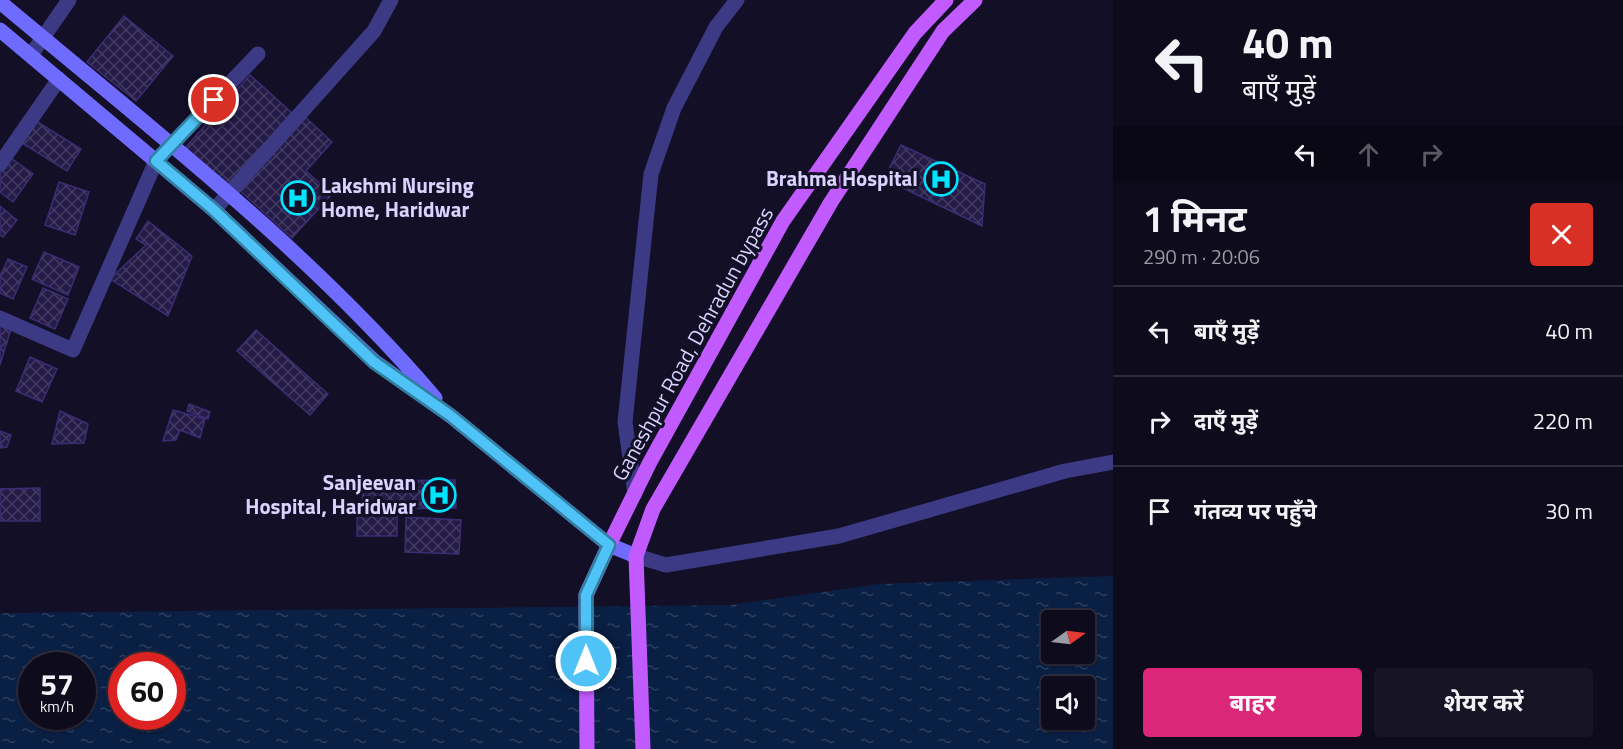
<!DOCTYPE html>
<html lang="hi">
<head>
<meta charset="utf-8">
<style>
	:root { --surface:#0e0b1c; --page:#171425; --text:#f1f3f6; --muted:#9b9ba3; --line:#2e2b3b; --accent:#db2777 }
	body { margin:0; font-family:"Titillium Web","Noto Sans Devanagari",sans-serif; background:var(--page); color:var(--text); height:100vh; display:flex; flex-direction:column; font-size:22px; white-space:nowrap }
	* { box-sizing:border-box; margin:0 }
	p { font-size:20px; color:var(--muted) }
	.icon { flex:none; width:33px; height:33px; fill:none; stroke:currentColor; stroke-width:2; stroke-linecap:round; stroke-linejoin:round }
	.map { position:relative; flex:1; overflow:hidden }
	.sheet { display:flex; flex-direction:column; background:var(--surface); width:510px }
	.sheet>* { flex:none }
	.guide { background:#0e0b1c; color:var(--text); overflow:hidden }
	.needle { width:39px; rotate:76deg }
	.fabs { position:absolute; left:1041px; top:610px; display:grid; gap:12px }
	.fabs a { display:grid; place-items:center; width:54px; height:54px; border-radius:6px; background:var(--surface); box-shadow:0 2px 4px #0004,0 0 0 2px var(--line); font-size:30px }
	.speed { position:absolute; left:18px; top:652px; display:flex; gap:12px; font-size:30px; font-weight:700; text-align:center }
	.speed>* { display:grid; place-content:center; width:78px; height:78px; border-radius:50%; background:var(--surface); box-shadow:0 2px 4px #0004,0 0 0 2px var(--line); line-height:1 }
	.speed small { font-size:15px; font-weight:400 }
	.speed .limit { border:9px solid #d22; background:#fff; color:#111 }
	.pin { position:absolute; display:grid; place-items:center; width:51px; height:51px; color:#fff; margin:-26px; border:3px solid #fff; border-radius:50%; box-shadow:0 2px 6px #0007 }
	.me { position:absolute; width:66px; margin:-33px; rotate:0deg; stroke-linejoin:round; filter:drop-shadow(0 0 4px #0008) }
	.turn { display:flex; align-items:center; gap:21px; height:126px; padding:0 30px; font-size:27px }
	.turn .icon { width:78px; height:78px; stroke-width:2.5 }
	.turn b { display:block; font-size:42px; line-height:51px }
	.lanes { display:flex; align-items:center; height:57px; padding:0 30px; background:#0003; justify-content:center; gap:30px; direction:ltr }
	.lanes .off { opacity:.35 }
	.round { display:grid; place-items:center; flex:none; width:63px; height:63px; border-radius:6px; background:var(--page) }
	.overview { display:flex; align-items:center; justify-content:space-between; height:102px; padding:0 30px }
	h1 { font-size:36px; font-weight:700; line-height:45px }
	.primary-button { display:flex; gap:12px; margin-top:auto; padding:12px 30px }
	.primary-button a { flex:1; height:69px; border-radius:6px; background:var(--accent); color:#fff; font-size:24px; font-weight:700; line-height:69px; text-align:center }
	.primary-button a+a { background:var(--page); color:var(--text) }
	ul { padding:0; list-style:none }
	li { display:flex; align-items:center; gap:18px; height:90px; padding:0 30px; border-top:2px solid var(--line) }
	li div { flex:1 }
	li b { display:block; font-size:22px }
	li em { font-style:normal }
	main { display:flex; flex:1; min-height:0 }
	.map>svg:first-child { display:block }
	.water { fill:url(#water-ripples); fill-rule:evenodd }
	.building { fill:url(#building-cross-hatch); stroke:#3b2d73; stroke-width:1.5 }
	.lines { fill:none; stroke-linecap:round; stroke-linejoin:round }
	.minor { stroke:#3d3a85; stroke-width:15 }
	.tertiary { stroke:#3d3a85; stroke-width:15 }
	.secondary { stroke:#6f6bff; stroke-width:15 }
	.primary { stroke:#c25bff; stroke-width:15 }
	.route-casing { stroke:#337fa1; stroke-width:15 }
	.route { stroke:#4fc3f7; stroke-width:10 }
	.labels { text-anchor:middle; stroke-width:6; stroke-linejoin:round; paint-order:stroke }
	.poi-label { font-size:21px; font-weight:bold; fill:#d9d4ff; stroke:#130f26; text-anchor:end }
	.street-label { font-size:21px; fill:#d9d4ff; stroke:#130f26 }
</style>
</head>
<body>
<main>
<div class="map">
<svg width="1113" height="749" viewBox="0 0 1113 749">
	<defs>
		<pattern id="water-ripples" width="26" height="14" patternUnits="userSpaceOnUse" patternTransform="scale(1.5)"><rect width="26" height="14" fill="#0a1f44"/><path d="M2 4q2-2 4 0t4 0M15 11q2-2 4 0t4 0" fill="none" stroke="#2d3f60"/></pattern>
		<pattern id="building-cross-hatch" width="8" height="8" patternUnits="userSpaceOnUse" patternTransform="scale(1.5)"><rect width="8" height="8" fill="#241b47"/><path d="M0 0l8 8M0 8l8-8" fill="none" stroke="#433b63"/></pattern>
	</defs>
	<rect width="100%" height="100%" fill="#130f26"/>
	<path class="water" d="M1113 576V749H0V613L731 605 879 584ZM1052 621H1084V654H1052ZM32 666H82V717H32ZM122 666H172V717H122ZM1052 687H1084V720H1052Z"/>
	<path class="building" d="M124 16 173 56 136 101 87 62Z
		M250 75 292 113 227 186 185 148Z
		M302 114 332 142 306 171 332 194 292 238 236 187Z
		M36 121 81 149 67 171 22 143Z
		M901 145 985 184 982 226 884 179Z
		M11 158 33 174 13 202 0 192V174Z
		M59 182 89 192 75 235 45 225Z
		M0 206 17 220 3 237 0 235Z
		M148 221 192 256 168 316 110 279 146 245 136 239Z
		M44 252 79 267 68 295 32 279Z
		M8 259 27 267 13 299 0 293V276Z
		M43 288 68 299 55 329 30 318Z
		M0 326 11 329 0 365Z
		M256 330 328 394 310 415 237 351Z
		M30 357 57 369 42 402 16 391Z
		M189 404 210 412 208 419 187 411Z
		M173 410 205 419 200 438 180 430 176 440 163 441Z
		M60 411 88 424 84 443 52 444Z
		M0 431 11 435 7 447 0 448Z
		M455 480 456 508 363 509 362 481Z
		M40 488V521H0V489Z
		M357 512H397V536H357Z
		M406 517 461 520 459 554 405 552Z"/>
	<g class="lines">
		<path class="minor" d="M31 55 69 0
			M0 164 59 79
			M214 210 374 31 391 0
			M0 318 73 350 156 161 258 54"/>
		<path class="tertiary" d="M635 494 625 422 651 174 674 108 716 27 737 0
			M636 556 666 565 839 536 1065 471 1113 462"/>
		<path class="secondary" d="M0 2C150 128 308 249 435 398
			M0 30 214 210 374 361 451 416 609 545 636 556"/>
		<path class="primary" d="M587 749 586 595 609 545 650 462 783 221 915 33 946 0
			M643 749 636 556 653 509 831 202 943 31 975 0"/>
	</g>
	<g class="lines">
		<g class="route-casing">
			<path id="route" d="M214 100 156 161 214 210 374 362 451 416 609 545 586 595V661"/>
		</g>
		<use href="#route" class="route"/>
	</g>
	<defs>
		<g id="hospital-ring" transform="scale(1.725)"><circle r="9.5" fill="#130f26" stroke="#00e5ff" stroke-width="1.5"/><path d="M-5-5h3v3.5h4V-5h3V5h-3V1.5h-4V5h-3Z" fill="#00e5ff"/></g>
	</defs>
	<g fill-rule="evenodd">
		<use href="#hospital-ring" x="941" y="179"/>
		<use href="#hospital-ring" x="298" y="198"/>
		<use href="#hospital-ring" x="439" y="495"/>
	</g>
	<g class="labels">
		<g class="poi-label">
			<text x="918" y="186">Brahma Hospital</text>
			<text x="321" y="193" text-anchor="start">Lakshmi Nursing<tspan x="321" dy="24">Home, Haridwar</tspan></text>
			<text x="416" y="490">Sanjeevan<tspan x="416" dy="24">Hospital, Haridwar</tspan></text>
		</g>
		<g class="street-label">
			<text transform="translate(693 344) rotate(-61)" y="7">Ganeshpur Road, Dehradun bypass</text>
		</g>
	</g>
</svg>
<div class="fabs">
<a><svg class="needle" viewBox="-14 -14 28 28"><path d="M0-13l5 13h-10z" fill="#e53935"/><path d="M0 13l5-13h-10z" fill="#9b9ba3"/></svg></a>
<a><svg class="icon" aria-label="sound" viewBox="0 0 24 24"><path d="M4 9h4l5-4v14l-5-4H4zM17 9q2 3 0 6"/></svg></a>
</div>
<div class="speed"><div>57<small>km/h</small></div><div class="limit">60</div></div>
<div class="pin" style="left:214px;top:100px;background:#d93025"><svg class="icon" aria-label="arrive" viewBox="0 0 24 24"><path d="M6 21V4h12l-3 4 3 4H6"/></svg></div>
<svg class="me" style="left:586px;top:661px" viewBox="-20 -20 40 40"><circle r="17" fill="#4fc3f7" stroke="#fff" stroke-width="3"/><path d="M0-11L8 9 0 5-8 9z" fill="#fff"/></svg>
</div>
<section class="sheet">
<div class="guide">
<div class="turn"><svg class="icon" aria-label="left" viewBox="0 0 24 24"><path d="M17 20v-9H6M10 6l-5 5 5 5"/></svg><div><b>40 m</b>बाएँ मुड़ें</div></div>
<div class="lanes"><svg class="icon" aria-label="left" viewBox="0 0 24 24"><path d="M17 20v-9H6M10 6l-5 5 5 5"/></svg><svg class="icon off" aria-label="ahead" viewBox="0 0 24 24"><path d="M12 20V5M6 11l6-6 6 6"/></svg><svg class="icon off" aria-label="right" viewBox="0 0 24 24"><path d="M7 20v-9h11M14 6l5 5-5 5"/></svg></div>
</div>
<div class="overview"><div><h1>1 मिनट</h1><p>290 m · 20:06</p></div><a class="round" style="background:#d93025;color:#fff"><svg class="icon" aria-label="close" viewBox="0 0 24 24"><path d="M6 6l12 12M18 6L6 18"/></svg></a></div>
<ul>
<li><svg class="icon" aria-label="left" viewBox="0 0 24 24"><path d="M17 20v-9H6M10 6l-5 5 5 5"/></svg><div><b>बाएँ मुड़ें</b></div><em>40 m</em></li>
<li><svg class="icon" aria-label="right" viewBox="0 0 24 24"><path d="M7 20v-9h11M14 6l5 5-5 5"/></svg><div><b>दाएँ मुड़ें</b></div><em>220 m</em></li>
<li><svg class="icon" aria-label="arrive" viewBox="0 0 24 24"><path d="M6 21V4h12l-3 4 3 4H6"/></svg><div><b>गंतव्य पर पहुँचे</b></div><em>30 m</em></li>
</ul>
<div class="primary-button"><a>बाहर</a><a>शेयर करें</a></div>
</section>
</main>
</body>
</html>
